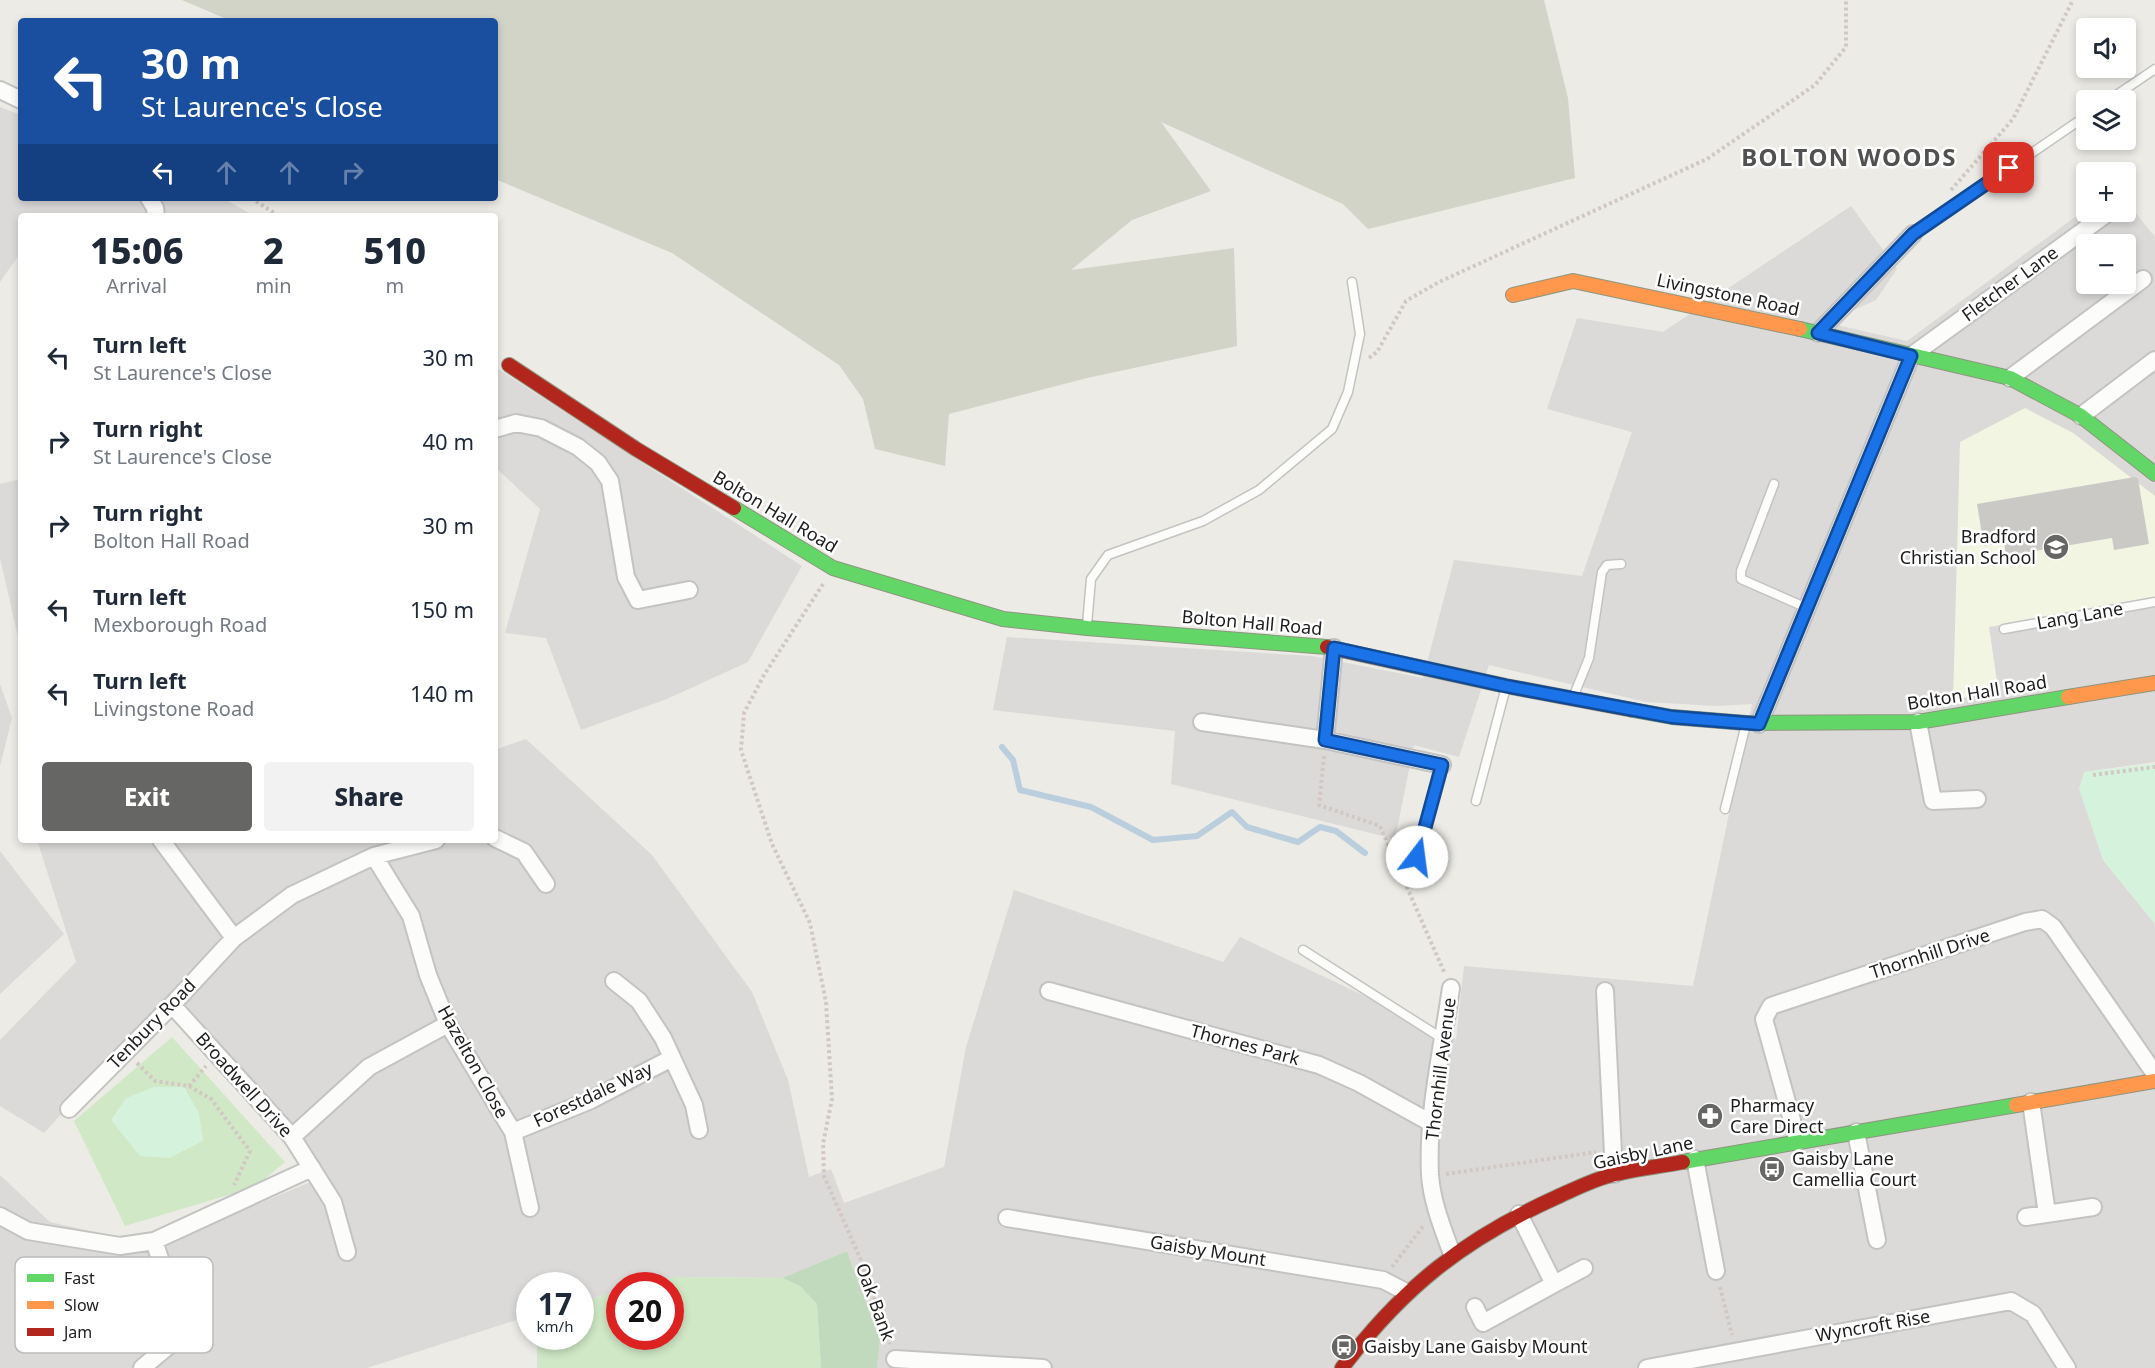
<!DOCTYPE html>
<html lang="en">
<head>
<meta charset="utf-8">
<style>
	:root { --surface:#fff; --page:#f2f2f3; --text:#1f2937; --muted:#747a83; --accent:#666664 }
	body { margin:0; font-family:"Noto Sans",sans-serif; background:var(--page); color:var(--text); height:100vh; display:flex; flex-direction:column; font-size:22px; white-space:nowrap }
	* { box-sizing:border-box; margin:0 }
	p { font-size:20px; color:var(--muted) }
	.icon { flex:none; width:33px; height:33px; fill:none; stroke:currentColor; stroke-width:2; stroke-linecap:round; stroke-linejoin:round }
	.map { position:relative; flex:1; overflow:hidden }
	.details { position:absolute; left:18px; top:213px; width:480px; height:630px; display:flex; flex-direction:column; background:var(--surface); border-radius:6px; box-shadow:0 3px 9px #0003 }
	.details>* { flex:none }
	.hud { position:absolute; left:18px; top:18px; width:480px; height:183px; border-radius:6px; box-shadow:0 3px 9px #0003; background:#1a4fa0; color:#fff; overflow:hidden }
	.tools { position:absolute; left:2076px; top:18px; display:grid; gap:12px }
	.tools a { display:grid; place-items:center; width:60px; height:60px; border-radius:6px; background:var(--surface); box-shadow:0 3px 9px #0003; font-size:30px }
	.speed { position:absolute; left:516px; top:1272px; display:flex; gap:12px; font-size:30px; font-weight:700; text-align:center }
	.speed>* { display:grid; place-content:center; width:78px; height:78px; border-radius:50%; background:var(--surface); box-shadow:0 3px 9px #0003; line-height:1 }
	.speed small { font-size:15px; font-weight:400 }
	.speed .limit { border:9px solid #d22; background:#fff; color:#111 }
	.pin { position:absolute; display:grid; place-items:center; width:51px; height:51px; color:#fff; margin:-26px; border-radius:12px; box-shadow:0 3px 9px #0006 }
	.me { position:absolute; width:66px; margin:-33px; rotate:15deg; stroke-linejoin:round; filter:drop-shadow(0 0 4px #0008) }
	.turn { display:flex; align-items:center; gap:21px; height:126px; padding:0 24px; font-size:27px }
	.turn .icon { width:78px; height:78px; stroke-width:2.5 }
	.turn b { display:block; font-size:42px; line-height:51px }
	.lanes { display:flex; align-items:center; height:57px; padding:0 24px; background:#0003; justify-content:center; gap:30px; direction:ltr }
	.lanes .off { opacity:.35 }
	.eta { display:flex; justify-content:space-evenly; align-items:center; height:102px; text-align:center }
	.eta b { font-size:36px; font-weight:800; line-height:42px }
	.cta { display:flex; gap:12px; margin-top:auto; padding:12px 24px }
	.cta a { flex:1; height:69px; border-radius:6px; background:var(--accent); color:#fff; font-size:24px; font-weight:800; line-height:69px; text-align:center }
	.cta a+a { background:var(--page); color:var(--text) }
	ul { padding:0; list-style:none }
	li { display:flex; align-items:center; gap:18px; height:84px; padding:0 24px }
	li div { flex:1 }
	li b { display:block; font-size:22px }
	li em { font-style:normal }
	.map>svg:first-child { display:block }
	.residential { fill:#dbdad8; fill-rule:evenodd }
	.education { fill:#f2f5e2 }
	.construction { fill:#d3d4c8 }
	.grass { fill:#d0e8c6 }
	.forest { fill:#c1dabd }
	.park { fill:#d5f2dc }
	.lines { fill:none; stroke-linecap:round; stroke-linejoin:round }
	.stream { stroke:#bbcede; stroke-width:6 }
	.building { fill:#cbc9c6 }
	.lane-casing { stroke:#c3c3c1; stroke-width:11 }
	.street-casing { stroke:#c3c3c1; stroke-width:20 }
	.fast-casing { stroke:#8e957f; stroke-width:16 }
	.slow-casing { stroke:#8e957f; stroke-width:16 }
	.jam-casing { stroke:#8e957f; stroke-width:16 }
	.path { stroke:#d1c8c4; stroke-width:4; stroke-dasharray:3 3; stroke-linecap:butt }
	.lane { stroke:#fcfcfb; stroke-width:8 }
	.street { stroke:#fcfcfb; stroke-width:16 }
	.fast { stroke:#63d668; stroke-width:14 }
	.slow { stroke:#ff974d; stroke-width:14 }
	.jam { stroke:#b3261e; stroke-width:14 }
	.route-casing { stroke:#114b97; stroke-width:15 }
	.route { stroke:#1a73e8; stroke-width:10 }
	.labels { text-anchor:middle; stroke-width:5; stroke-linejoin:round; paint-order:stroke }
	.street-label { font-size:18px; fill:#1e1e1e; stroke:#fff }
	.poi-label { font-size:18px; fill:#1e1e1e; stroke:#fff; text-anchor:start }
	.district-label { font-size:24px; font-weight:bold; letter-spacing:1.5px; fill:#515151; stroke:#fff }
	.key { fill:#fff; stroke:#bcbcbc; stroke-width:1.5 }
	.key-label { font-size:16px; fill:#1e1e1e }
</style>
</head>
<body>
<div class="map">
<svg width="2155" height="1368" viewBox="0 0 2155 1368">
	<rect width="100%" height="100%" fill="#ecebe6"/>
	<path class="residential" d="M0 107 21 115V198H223L254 216H21V252L0 282Z
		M2126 201 2155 237V762L2084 772 2103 860 2155 924V1368H877L880 1341 847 1251 782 1278 673 1277 641 1285 620 1286 619 1291 581 1302 580 1286H530L529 1316 367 1368H0V1175L50 1222 113 1236 171 1240 325 1176 292 1124 171 994 44 1133 0 1106V1040L76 962 37 840H495V747L497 749 526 739 652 855 752 992 788 1080 809 1177 831 1169 844 1203 944 1167 966 1047 1014 890 1223 962 1240 937 1456 1039 1464 966 1693 986 1752 704 1717 706 1646 702 1489 665 1459 757 1414 745 1395 839 1171 784 1175 731 993 710 1007 637 1312 656 1423 678 1454 560 1582 576 1632 432 1547 409 1577 318 1663 332 1851 206 1897 269 1876 300 1852 311 1837 325 1907 341 2086 209V212H2126ZM2086 244H2126V284H2086Z
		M495 367 802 566 748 662 667 699 581 730 546 638 505 633 540 509 495 467Z
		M21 479V650L0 558V484Z
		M0 684 12 718 0 766Z
		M0 851 64 934 0 994Z"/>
	<path class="education" d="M2025 408 2073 433 2155 496V598L1989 627 1998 688 1953 701 1960 442Z"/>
	<path class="construction" d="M182 0H1544L1568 98 1575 178 1368 229 1343 204 1161 122 1211 191 1132 220 1071 270 1234 248 1237 346 1087 378 949 414 945 466 875 449 863 399 839 365 672 253 495 179V21H231Z"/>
	<path class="grass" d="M172 1037 285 1162 255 1187 125 1226 74 1121Z
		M673 1277 782 1278 800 1286 817 1304 821 1368H537V1337L580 1336 581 1302 619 1291 620 1336H670V1286L641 1285Z"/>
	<path class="forest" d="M847 1251 880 1341 877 1368H821L817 1304 800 1286 782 1278Z"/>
	<path class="park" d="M2155 764V924L2103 860 2079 789 2084 772Z
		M154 1087H184L199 1113 203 1141 169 1158 140 1156 111 1120 126 1098Z"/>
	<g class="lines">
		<path class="stream" d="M1002 747 1013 760 1020 790 1091 807 1153 840 1197 836 1232 812 1247 827 1298 842 1320 827 1336 831 1365 853"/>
	</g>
	<path class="building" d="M2135 477 2138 479 2149 544 2114 550 2112 538 2006 556 2004 543 1984 546 1977 504Z"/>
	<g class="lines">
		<g class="lane-casing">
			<path id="lane" d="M2109 100 2155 69
				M1913 234 2086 116
				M1774 484 1741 571V579L1807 608
				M1087 625 1091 579 1108 555 1203 521 1259 490 1332 429 1348 392 1360 334 1352 282
				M2004 629 2155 602
				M1574 695 1589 658 1602 572 1607 565 1621 564
				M1476 801 1506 687
				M1725 809 1746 724
				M1417 857 1442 765
				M1303 950 1443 1039"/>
		</g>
		<g class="street-casing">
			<path id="street" d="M0 90 21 100
				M149 198 155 208 156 216
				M1818 333 1913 234
				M2010 378 2143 279
				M2081 416 2155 360
				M495 429 516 423 541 428 578 447 598 463 610 481 626 577 638 600 689 590
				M1202 722 1325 740 1442 765
				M1918 722 1933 801 1977 799
				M1759 724 1911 356 2109 212
				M1325 740 1334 648
				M495 838 524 852 546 884
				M161 840 234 938
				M374 856 411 916 428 975 448 1024 513 1132 530 1208
				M614 981 639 1001 663 1038 694 1105 699 1130
				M1451 988C1442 1050 1427 1113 1430 1175 1432 1203 1443 1229 1452 1254
				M1049 991 1319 1065 1359 1083 1431 1123
				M1605 991 1614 1174
				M172 1005 292 1137 333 1202 347 1252
				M2031 1102 2047 1214
				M69 1109 172 1005 234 938 292 895 374 856 436 840
				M513 1132 591 1100 672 1058
				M1856 1132 1877 1240
				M292 1137 369 1067 448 1024
				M1798 1142 1764 1019 1771 1006 2025 922 2042 919 2053 927 2155 1074
				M1695 1159 1716 1271
				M0 1216 28 1231 120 1246 154 1241 312 1168
				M2026 1217 2093 1207
				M1007 1218 1383 1280 1406 1292
				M1554 1284 1584 1268
				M1475 1307 1483 1323 1554 1284 1519 1214
				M895 1359 1043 1368
				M142 1368 185 1332 154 1241
				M1647 1368 2011 1301 2033 1314 2067 1368"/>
		</g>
		<g class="fast-casing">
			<path id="fast" d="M1800 329 2010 378 2081 416 2155 474
				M734 508 833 568 1003 619 1087 628 1327 647
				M1633 710 1672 717 1746 723 1918 722 2068 697
				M1683 1162 2016 1105"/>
		</g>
		<g class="slow-casing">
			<path id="slow" d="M1513 295 1573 281 1800 329
				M2068 697 2155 683
				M2016 1105 2155 1081"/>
		</g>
		<g class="jam-casing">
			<path id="jam" d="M509 365 636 449 734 508
				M1327 647 1506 686 1633 710
				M1342 1368C1403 1287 1464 1239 1557 1197 1575 1189 1596 1178 1616 1174 1638 1169 1661 1166 1683 1162"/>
		</g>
		<path class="path" d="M1951 190 2013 119 2073 0
			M251 198 279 216
			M1369 358 1377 352 1406 301 1439 282 1707 159 1815 85 1846 47V0
			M823 584 764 675 744 713 741 750 772 844 810 923 826 1002 832 1099 823 1144 824 1176 860 1258 890 1344
			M1324 756 1319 805 1380 826 1445 974
			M2093 775 2155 767
			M137 1063 155 1081 189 1086 211 1099 250 1151 234 1185
			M189 1086 206 1066
			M1446 1174 1596 1152
			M1392 1267 1424 1225
			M1720 1287 1732 1335"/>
		<use href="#lane" class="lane"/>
		<use href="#street" class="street"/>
		<use href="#fast" class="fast"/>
		<use href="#slow" class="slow"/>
		<use href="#jam" class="jam"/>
	</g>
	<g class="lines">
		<g class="route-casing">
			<path id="route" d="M1417 857 1442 765 1325 740 1334 648 1506 686 1672 717 1759 724 1911 356 1818 333 1913 234 2009 168"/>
		</g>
		<use href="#route" class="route"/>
	</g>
	<defs>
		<g id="school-disc" transform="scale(1.35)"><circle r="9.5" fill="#666664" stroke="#fff"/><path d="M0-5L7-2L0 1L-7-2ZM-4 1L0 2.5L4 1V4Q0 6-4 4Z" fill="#fff"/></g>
		<g id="pharmacy-disc" transform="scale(1.35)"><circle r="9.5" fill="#666664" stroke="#fff"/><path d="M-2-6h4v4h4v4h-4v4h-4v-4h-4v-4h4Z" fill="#fff"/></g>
		<g id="bus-disc" transform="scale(1.35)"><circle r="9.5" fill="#666664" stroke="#fff"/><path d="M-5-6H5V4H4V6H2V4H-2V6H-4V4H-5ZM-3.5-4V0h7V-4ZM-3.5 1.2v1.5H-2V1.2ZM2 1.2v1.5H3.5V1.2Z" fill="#fff"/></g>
	</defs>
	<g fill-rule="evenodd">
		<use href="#school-disc" x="2056" y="547"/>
		<use href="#pharmacy-disc" x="1710" y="1116"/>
		<use href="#bus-disc" x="1772" y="1169"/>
		<use href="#bus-disc" x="1344" y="1347"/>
	</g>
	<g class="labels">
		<g class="street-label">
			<text transform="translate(2010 284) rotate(-36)" y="6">Fletcher Lane</text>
			<text transform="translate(1728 295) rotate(12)" y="6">Livingstone Road</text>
			<text transform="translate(775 512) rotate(31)" y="6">Bolton Hall Road</text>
			<text transform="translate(2080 616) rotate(-10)" y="6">Lang Lane</text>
			<text transform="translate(1252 623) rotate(5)" y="6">Bolton Hall Road</text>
			<text transform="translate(1977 693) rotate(-9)" y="6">Bolton Hall Road</text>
			<text transform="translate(1930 954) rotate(-18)" y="6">Thornhill Drive</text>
			<text transform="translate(152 1024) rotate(-46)" y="6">Tenbury Road</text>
			<text transform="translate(1245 1045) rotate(15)" y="6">Thornes Park</text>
			<text transform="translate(473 1062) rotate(61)" y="6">Hazelton Close</text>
			<text transform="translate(1441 1069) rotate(-83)" y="6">Thornhill Avenue</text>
			<text transform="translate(244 1085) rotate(48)" y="6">Broadwell Drive</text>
			<text transform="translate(593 1095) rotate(-25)" y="6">Forestdale Way</text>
			<text transform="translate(1643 1153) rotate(-12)" y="6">Gaisby Lane</text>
			<text transform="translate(1208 1251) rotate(9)" y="6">Gaisby Mount</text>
			<text transform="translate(875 1302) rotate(70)" y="6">Oak Bank</text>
			<text transform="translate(1873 1326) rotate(-10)" y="6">Wyncroft Rise</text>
		</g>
		<g class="poi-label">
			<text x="2036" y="543" text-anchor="end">Bradford<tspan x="2036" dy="21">Christian School</tspan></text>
			<text x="1730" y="1112">Pharmacy<tspan x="1730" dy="21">Care Direct</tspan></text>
			<text x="1792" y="1165">Gaisby Lane<tspan x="1792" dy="21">Camellia Court</tspan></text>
			<text x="1364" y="1353">Gaisby Lane Gaisby Mount</text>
		</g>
		<g class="district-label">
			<text x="1849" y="166">BOLTON WOODS</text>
		</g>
	</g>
	<rect x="15" y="1257" width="198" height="96" rx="9" class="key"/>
	<rect x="27" y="1274" width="27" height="8" fill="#63d668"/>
	<rect x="27" y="1301" width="27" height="8" fill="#ff974d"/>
	<rect x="27" y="1328" width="27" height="8" fill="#b3261e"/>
	<g class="key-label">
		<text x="64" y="1284">Fast</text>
		<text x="64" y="1311">Slow</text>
		<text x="64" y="1338">Jam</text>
	</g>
</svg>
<div class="tools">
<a><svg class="icon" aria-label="sound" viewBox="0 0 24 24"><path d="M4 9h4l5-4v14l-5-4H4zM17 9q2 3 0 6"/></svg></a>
<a><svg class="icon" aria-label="layers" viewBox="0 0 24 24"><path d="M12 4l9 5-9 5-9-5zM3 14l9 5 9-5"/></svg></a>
<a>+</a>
<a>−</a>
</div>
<div class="speed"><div>17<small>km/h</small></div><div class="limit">20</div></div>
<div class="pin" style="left:2009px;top:168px;background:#d93025"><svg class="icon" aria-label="arrive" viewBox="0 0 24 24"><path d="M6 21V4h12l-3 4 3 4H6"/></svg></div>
<svg class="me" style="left:1417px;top:857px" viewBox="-20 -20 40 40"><circle r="19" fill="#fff"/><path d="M0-13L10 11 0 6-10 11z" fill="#1a73e8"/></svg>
<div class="hud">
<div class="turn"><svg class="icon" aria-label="left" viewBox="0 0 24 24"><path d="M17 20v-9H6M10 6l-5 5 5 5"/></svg><div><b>30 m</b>St Laurence's Close</div></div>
<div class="lanes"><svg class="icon" aria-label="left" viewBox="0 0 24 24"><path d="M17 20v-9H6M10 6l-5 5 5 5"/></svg><svg class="icon off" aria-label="ahead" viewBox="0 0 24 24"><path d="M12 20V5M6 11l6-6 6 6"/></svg><svg class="icon off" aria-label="ahead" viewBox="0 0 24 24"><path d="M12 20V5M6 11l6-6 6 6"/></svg><svg class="icon off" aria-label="right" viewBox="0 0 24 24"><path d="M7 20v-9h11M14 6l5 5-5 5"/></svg></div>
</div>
<section class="details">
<div class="eta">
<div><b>15:06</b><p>Arrival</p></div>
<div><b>2</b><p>min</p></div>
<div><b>510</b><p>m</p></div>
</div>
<ul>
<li><svg class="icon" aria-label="left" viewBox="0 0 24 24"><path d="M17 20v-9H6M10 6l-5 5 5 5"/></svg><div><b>Turn left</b><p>St Laurence's Close</p></div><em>30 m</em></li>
<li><svg class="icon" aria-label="right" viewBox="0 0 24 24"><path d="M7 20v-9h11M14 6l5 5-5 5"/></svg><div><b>Turn right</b><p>St Laurence's Close</p></div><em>40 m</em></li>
<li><svg class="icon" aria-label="right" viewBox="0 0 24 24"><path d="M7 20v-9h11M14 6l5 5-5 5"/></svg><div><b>Turn right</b><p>Bolton Hall Road</p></div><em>30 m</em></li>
<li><svg class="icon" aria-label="left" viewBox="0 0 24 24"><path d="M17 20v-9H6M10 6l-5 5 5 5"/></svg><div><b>Turn left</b><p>Mexborough Road</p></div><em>150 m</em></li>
<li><svg class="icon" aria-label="left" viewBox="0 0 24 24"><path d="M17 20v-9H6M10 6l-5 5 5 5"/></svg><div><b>Turn left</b><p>Livingstone Road</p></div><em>140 m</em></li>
</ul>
<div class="cta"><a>Exit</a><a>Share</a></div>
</section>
</div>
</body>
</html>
